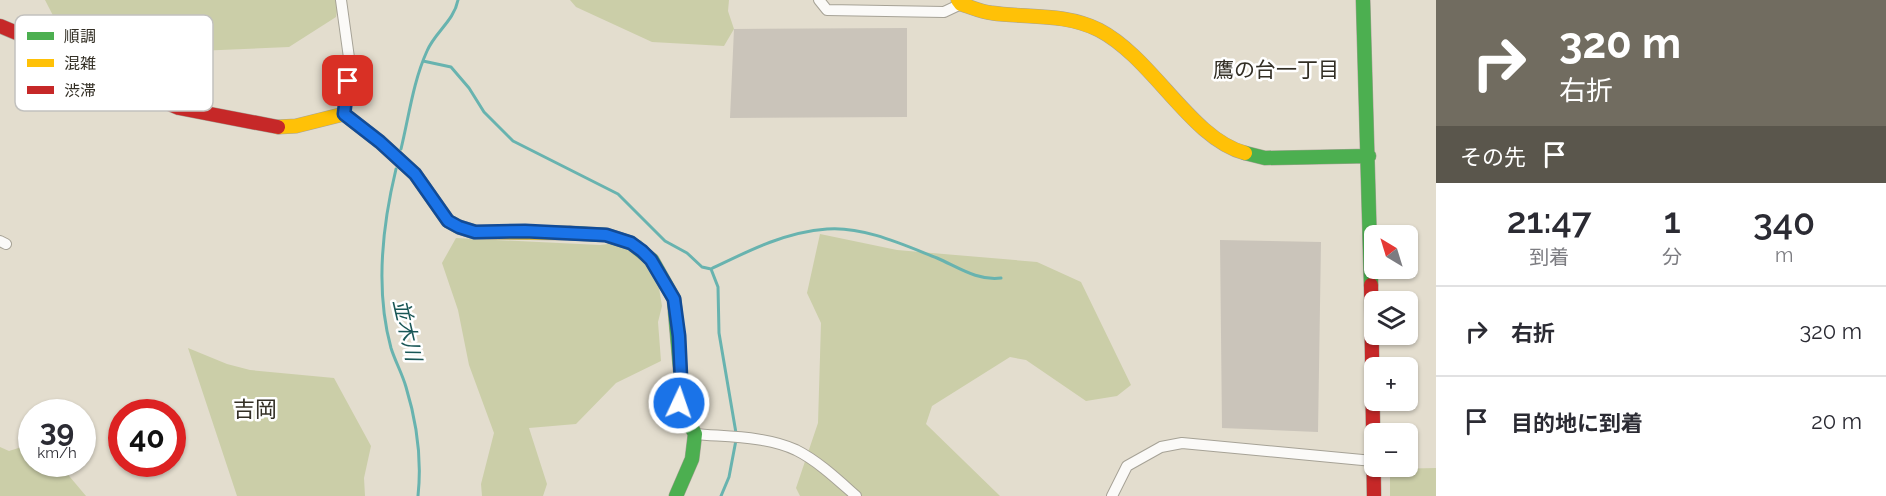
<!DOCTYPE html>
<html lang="ja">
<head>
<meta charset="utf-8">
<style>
	:root { --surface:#fff; --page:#f2f2f3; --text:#2b2b33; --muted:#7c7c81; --line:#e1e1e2 }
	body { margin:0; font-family:Raleway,"Noto Sans JP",sans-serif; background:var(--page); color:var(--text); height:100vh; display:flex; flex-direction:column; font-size:22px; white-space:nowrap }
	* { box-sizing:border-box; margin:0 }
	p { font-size:20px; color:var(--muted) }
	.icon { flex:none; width:33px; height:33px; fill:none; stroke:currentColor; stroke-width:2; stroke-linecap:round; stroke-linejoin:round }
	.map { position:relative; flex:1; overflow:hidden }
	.panel { display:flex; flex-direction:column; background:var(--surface); width:450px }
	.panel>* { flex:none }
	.hud { background:#716c60; color:#fff; overflow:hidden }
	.needle { width:39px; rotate:322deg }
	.tools { position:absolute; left:1364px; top:225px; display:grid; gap:12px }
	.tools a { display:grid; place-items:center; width:54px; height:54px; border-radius:9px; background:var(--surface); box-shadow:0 2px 4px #0004; font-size:30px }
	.speed { position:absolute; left:18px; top:399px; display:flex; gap:12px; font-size:30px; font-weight:700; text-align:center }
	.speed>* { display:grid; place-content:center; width:78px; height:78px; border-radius:50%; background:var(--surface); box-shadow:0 2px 4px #0004; line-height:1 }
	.speed small { font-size:15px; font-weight:400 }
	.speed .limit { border:9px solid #d22; background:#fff; color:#111 }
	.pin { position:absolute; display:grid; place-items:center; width:51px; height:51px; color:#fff; margin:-26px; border-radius:12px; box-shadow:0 3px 9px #0006 }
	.me { position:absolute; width:66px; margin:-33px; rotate:3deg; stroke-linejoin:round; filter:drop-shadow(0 0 4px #0008) }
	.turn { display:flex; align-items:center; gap:21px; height:126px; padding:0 24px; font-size:27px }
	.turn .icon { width:78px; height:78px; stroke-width:2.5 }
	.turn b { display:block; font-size:42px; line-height:51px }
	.then { display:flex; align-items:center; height:57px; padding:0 24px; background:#0003; gap:12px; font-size:22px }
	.eta { display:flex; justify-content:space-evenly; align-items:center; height:102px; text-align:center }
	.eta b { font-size:36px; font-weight:600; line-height:42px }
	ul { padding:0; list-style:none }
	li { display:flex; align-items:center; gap:18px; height:90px; padding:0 24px; border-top:2px solid var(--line) }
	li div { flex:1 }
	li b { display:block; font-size:22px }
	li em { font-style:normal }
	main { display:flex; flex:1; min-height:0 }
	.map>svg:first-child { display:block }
	.green { fill:#cbcea8 }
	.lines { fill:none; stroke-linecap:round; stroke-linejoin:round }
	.stream { stroke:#68b3af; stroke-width:3 }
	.building { fill:#cac4ba }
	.street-casing { stroke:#a6a296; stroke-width:12 }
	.fast-casing { stroke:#a6a296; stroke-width:15 }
	.slow-casing { stroke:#a6a296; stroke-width:15 }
	.jam-casing { stroke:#a6a296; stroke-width:15 }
	.street { stroke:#fbfaf8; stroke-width:10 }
	.fast { stroke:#4caf50; stroke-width:14 }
	.slow { stroke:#ffc107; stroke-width:14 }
	.jam { stroke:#c62828; stroke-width:14 }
	.route-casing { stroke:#114b97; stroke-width:15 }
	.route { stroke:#1a73e8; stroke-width:10 }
	.labels { text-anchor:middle; stroke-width:5; stroke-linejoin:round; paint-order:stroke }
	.neighbourhood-label { font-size:21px; fill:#332f25; stroke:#fff }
	.water-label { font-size:21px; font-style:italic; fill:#195656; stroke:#fff }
	.quarter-label { font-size:22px; fill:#332f25; stroke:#fff }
	.key { fill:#fff; stroke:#c2c1be; stroke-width:1.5 }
	.key-label { font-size:16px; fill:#332f25 }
</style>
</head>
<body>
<main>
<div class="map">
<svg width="1436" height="496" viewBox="0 0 1436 496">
	<rect width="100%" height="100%" fill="#e3ddce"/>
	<path class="green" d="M45 0H339L336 17 289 47 197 51 138 26 61 31Z
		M570 0H729L728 11 734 29 724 46 652 42 576 7Z
		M820 234 897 250 1037 262 1081 282 1131 385 1117 396 1086 401 1026 360 1010 357 932 406 926 424 1000 496H800L796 488 818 423 821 323 807 293Z
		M456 238 600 245 641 240 654 258 662 306 658 322 661 361 616 383 576 424 529 428 547 484 543 496H482L481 484 494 433 469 365 458 310 442 263Z
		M188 348 227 364 250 370 334 378 371 446 364 478 365 496H237Z
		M31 444 32 464H59L86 496H0V447L9 451Z
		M1436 468V496H1390V469Z"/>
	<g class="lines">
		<path class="stream" d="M423 61 451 67 469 88 484 112 513 141 618 194 665 241 687 253 702 267 711 269C748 251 785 232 827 229 863 226 904 245 937 258 958 267 977 281 1001 278
			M401 149C409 116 413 82 427 51 435 32 454 21 458 0
			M396 169C382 227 375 290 391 348 395 361 402 373 406 387 417 423 422 459 418 496
			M711 269 718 287 719 333 736 433
			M721 496 729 477 736 440"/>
	</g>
	<path class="building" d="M907 28V117L730 118 734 29Z
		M1220 240 1321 242 1318 432 1222 428Z"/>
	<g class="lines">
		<g class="street-casing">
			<path id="street" d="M341 0 350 65 344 114
				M819 0 827 10 944 12 961 4
				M0 241 6 244
				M695 434C728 437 766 436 796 450 818 461 838 480 856 496
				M1112 496 1127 466 1161 447 1182 443 1373 461"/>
		</g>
		<g class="fast-casing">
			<path id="fast" d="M1363 0 1371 285
				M1245 153 1265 158 1369 156
				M570 233 606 235 631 243 652 260 674 299 681 379 679 403 695 434 692 459 676 496"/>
		</g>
		<g class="slow-casing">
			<path id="slow" d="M958 0 961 4C971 7 981 12 992 13 1028 18 1065 13 1099 30 1153 58 1191 139 1245 153
				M278 127 296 126 344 114 380 142 415 174 448 221 459 227 475 232 570 233"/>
		</g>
		<g class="jam-casing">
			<path id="jam" d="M0 26 81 60 107 68 153 97 179 108 278 127
				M1371 285 1374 496"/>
		</g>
		<use href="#street" class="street"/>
		<use href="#fast" class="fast"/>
		<use href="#slow" class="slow"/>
		<use href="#jam" class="jam"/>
	</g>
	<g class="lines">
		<g class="route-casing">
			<path id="route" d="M348 81 344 114 380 142 415 174 448 221 459 227 475 232 525 231 606 235 631 243 642 251 651 260 674 299 679 336 681 379 678 394 679 403"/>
		</g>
		<use href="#route" class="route"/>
	</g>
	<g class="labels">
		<g class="neighbourhood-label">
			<text x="1276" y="77">鷹の台一丁目</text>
		</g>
		<g class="water-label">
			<text transform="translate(407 330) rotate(77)" y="7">並木川</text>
		</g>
		<g class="quarter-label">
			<text x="255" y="417">吉岡</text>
		</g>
	</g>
	<rect x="15" y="15" width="198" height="96" rx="9" class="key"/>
	<rect x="27" y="32" width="27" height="8" fill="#4caf50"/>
	<rect x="27" y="59" width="27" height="8" fill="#ffc107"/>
	<rect x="27" y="86" width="27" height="8" fill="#c62828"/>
	<g class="key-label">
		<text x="64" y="42">順調</text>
		<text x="64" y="69">混雑</text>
		<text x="64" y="96">渋滞</text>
	</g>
</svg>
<div class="tools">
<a><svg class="needle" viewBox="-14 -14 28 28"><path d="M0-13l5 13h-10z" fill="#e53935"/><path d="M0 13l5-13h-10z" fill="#7c7c81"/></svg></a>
<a><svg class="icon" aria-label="layers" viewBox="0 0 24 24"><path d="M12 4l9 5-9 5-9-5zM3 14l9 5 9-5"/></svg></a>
<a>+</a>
<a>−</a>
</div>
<div class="speed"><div>39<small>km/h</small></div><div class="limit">40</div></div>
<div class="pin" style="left:348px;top:81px;background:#d93025"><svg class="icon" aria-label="arrive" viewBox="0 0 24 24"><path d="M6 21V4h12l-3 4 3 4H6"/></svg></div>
<svg class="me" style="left:679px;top:403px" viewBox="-20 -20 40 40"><circle r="17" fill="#1a73e8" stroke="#fff" stroke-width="3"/><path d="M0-11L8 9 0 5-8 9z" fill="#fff"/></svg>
</div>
<section class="panel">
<div class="hud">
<div class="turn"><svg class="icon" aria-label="right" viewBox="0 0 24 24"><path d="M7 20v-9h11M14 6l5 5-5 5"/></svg><div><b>320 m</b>右折</div></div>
<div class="then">その先<svg class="icon" aria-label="arrive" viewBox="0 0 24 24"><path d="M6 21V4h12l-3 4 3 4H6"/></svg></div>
</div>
<div class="eta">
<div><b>21:47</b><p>到着</p></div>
<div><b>1</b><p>分</p></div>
<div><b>340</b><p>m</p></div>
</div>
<ul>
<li><svg class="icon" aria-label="right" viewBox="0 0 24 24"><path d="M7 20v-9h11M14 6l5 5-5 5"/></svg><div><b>右折</b></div><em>320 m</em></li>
<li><svg class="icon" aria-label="arrive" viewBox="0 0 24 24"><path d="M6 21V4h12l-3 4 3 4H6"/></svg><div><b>目的地に到着</b></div><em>20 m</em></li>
</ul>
</section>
</main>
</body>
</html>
